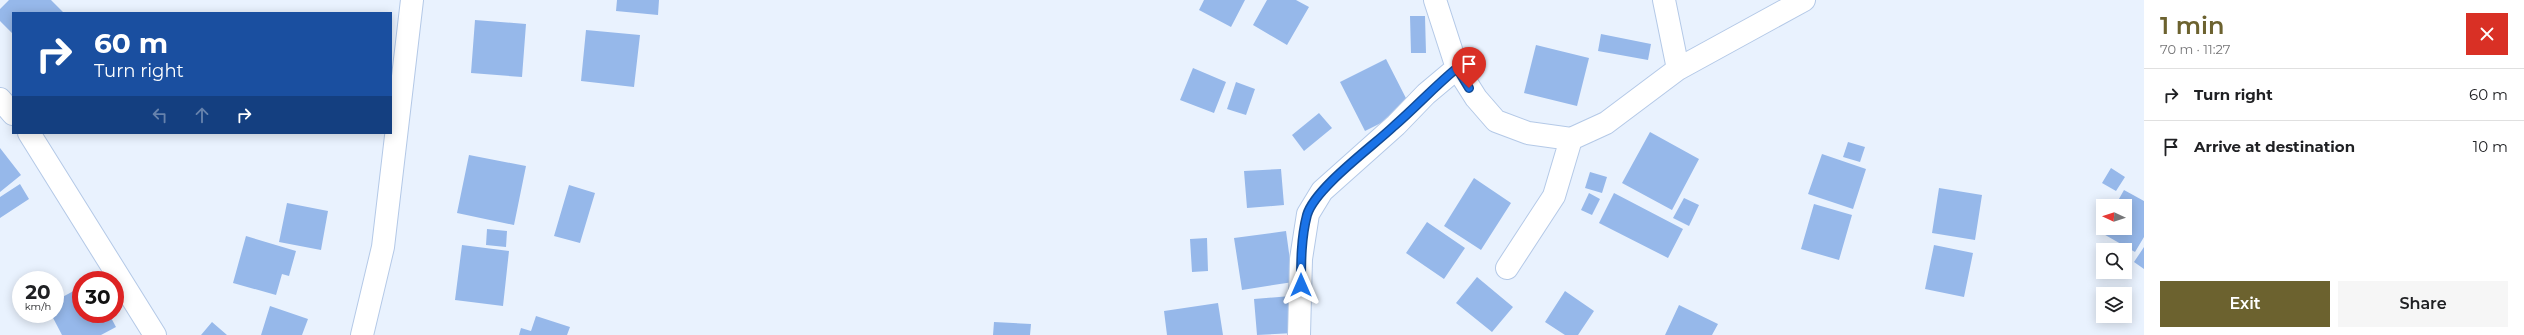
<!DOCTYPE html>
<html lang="en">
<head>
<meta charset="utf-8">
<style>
	:root { --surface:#fff; --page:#f6f6f6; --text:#202124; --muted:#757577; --line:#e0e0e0; --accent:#6c622f }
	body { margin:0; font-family:Montserrat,sans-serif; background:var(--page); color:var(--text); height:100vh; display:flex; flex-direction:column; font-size:15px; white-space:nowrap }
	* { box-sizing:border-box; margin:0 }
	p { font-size:13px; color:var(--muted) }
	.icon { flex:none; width:22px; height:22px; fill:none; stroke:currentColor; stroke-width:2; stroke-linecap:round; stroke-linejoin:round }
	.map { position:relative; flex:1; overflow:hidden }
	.side { display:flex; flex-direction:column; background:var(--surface); width:380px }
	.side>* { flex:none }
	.top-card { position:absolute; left:12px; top:12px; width:380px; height:122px; border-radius:0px; box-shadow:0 2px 10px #0003; background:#1a4fa0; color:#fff; overflow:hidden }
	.needle { width:26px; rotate:273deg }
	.controls { position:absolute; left:2096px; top:199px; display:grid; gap:8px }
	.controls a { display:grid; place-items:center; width:36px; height:36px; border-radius:0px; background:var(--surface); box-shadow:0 2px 10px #0003; font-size:20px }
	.speed { position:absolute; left:12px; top:271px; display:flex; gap:8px; font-size:20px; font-weight:700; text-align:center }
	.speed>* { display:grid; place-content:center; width:52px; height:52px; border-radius:50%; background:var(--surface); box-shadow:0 2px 10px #0003; line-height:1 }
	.speed small { font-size:10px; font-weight:400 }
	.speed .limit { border:6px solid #d22; background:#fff; color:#111 }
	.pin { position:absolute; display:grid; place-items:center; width:34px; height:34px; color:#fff; margin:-41px -17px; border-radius:50% 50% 50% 0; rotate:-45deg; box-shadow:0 0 4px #0007 }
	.pin .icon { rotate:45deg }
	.me { position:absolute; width:44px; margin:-22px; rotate:0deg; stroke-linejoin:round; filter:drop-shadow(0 0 3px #0008) }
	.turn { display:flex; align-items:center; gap:14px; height:84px; padding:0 16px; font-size:18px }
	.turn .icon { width:52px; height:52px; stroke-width:2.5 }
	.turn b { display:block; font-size:28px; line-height:34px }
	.lanes { display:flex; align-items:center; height:38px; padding:0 16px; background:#0003; justify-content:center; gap:20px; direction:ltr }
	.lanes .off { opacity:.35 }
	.round { display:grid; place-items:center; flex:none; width:42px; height:42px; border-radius:0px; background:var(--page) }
	.summary { display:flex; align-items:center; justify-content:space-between; height:68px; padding:0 16px }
	h1 { font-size:24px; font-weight:600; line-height:30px; color:var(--accent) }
	.primary-button { display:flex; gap:8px; margin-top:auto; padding:8px 16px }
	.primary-button a { flex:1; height:46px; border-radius:0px; background:var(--accent); color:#fff; font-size:16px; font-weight:600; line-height:46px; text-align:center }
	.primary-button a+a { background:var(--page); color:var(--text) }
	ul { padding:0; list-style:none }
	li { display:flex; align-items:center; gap:12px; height:52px; padding:0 16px; border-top:1px solid var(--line) }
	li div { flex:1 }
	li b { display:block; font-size:15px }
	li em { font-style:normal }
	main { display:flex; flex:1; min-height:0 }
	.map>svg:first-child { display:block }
	.building { fill:#96b8ea }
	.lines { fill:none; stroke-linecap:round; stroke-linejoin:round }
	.minor-casing { stroke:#b4c9e7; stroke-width:24 }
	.minor { stroke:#fff; stroke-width:22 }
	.route-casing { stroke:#114b97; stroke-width:10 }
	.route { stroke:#1a73e8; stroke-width:7 }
</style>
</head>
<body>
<main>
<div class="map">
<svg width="2144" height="335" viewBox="0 0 2144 335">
	<rect width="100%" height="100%" fill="#e9f2fe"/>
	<path class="building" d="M9 0H51L64 13H13V34L0 21V9Z
		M617 0H659L658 15 616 11Z
		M1204 0H1245L1231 27 1199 10Z
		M1267 0H1296L1309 7 1287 45 1253 25Z
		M1410 16H1425L1426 53H1411Z
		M475 20 526 24 522 77 471 73Z
		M586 30 640 35 634 87 581 81Z
		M1601 34 1651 44 1648 60 1598 51Z
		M1536 45 1589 58 1577 106 1524 93Z
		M1386 59 1411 108 1365 131 1340 82Z
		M1193 68 1226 82 1214 113 1180 100Z
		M1236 82 1255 89 1246 115 1227 109Z
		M1319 113 1332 128 1304 151 1292 135Z
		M1650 132 1699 159 1672 210 1622 183Z
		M1848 142 1865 147 1860 162 1843 157Z
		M0 148 21 175 0 192Z
		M1822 154 1866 169 1853 209 1808 194Z
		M469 155 526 166 514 225 457 213Z
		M2111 168 2125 177 2116 191 2102 183Z
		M1281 169 1284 205 1247 208 1244 171Z
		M1590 172 1607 177 1602 193 1585 188Z
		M1474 178 1511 203 1481 250 1444 226Z
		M20 184 29 199 0 218V197Z
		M569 185 595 193 580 243 554 236Z
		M1939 188 1982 195 1975 240 1932 233Z
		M2124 190 2144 201V237L2135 252 2100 232 2102 228H2125V206H2115Z
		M1589 193 1600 199 1592 215 1581 210Z
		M1614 193 1683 229 1668 258 1599 223Z
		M1684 198 1699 205 1689 226 1673 218Z
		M287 203 328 211 321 250 279 242Z
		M1814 204 1852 215 1839 260 1801 249Z
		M1427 222 1465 248 1444 279 1406 253Z
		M487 229 507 231 506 247 486 245Z
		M1286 231 1293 282 1242 290 1234 238Z
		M246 236 296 251 289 276 282 274 276 295 233 283Z
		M1207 238 1208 271 1192 272 1190 239Z
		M462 245 509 251 503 306 455 300Z
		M1934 245 1973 253 1964 297 1925 289Z
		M2144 247V269L2134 262Z
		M1477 277 1513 307 1492 332 1456 303Z
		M81 287V314H109L116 327 101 335H62L51 314H55V301Z
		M1565 291 1594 311 1578 335H1565L1545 322Z
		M1291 296 1294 333 1257 335 1254 299Z
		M1218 303 1223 335H1167L1164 311Z
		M1679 305 1718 324 1712 335H1665Z
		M270 306 308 319 302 335H261Z
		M536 316 570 327 567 335H519L521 328 531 331Z
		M212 322 227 335H201Z
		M994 322 1031 324 1030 335H993Z"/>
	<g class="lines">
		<g class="minor-casing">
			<path id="minor" d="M1435 0 1457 68 1476 98 1496 121 1528 133 1571 139 1606 123 1678 69 1804 0
				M1664 0 1678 69
				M0 99 13 114
				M29 133 155 335
				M1507 268 1554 196 1571 139
				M362 335 383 247 412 0
				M1299 335 1301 259 1308 214 1322 191 1396 125 1426 94 1457 68"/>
		</g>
		<use href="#minor" class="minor"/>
	</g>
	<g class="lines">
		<g class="route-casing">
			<path id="route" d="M1301 285C1301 263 1301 238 1307 215 1315 188 1372 147 1394 126 1416 107 1434 87 1457 68L1469 88"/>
		</g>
		<use href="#route" class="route"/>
	</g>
</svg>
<div class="controls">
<a><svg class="needle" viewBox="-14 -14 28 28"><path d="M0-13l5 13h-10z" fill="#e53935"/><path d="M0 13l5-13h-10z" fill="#757577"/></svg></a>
<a><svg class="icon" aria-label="search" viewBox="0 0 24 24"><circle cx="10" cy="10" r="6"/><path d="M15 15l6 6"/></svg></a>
<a><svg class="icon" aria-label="layers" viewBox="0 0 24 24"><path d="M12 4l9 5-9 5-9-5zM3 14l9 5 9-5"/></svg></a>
</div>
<div class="speed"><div>20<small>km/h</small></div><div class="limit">30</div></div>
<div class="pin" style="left:1469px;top:88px;background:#d93025"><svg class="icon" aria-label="arrive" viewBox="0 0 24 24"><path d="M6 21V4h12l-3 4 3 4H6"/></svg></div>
<svg class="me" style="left:1301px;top:285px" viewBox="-20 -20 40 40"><path d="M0-17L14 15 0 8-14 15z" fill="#1a73e8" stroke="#fff" stroke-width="4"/></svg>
<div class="top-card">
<div class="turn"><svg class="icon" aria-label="right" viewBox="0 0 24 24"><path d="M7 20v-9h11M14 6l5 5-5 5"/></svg><div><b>60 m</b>Turn right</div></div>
<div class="lanes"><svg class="icon off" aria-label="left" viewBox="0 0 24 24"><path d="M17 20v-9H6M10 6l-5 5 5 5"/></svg><svg class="icon off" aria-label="ahead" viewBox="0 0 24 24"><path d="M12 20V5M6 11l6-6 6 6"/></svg><svg class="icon" aria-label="right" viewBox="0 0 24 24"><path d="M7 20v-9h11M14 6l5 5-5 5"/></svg></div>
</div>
</div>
<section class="side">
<div class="summary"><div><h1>1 min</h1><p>70 m · 11:27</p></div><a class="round" style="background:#d93025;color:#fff"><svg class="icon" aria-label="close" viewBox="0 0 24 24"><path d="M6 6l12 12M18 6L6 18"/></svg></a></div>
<ul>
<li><svg class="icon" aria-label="right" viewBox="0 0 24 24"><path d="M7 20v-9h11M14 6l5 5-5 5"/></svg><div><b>Turn right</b></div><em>60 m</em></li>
<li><svg class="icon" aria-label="arrive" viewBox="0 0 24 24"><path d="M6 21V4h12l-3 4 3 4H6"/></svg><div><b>Arrive at destination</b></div><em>10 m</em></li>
</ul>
<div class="primary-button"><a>Exit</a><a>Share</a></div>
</section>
</main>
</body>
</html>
